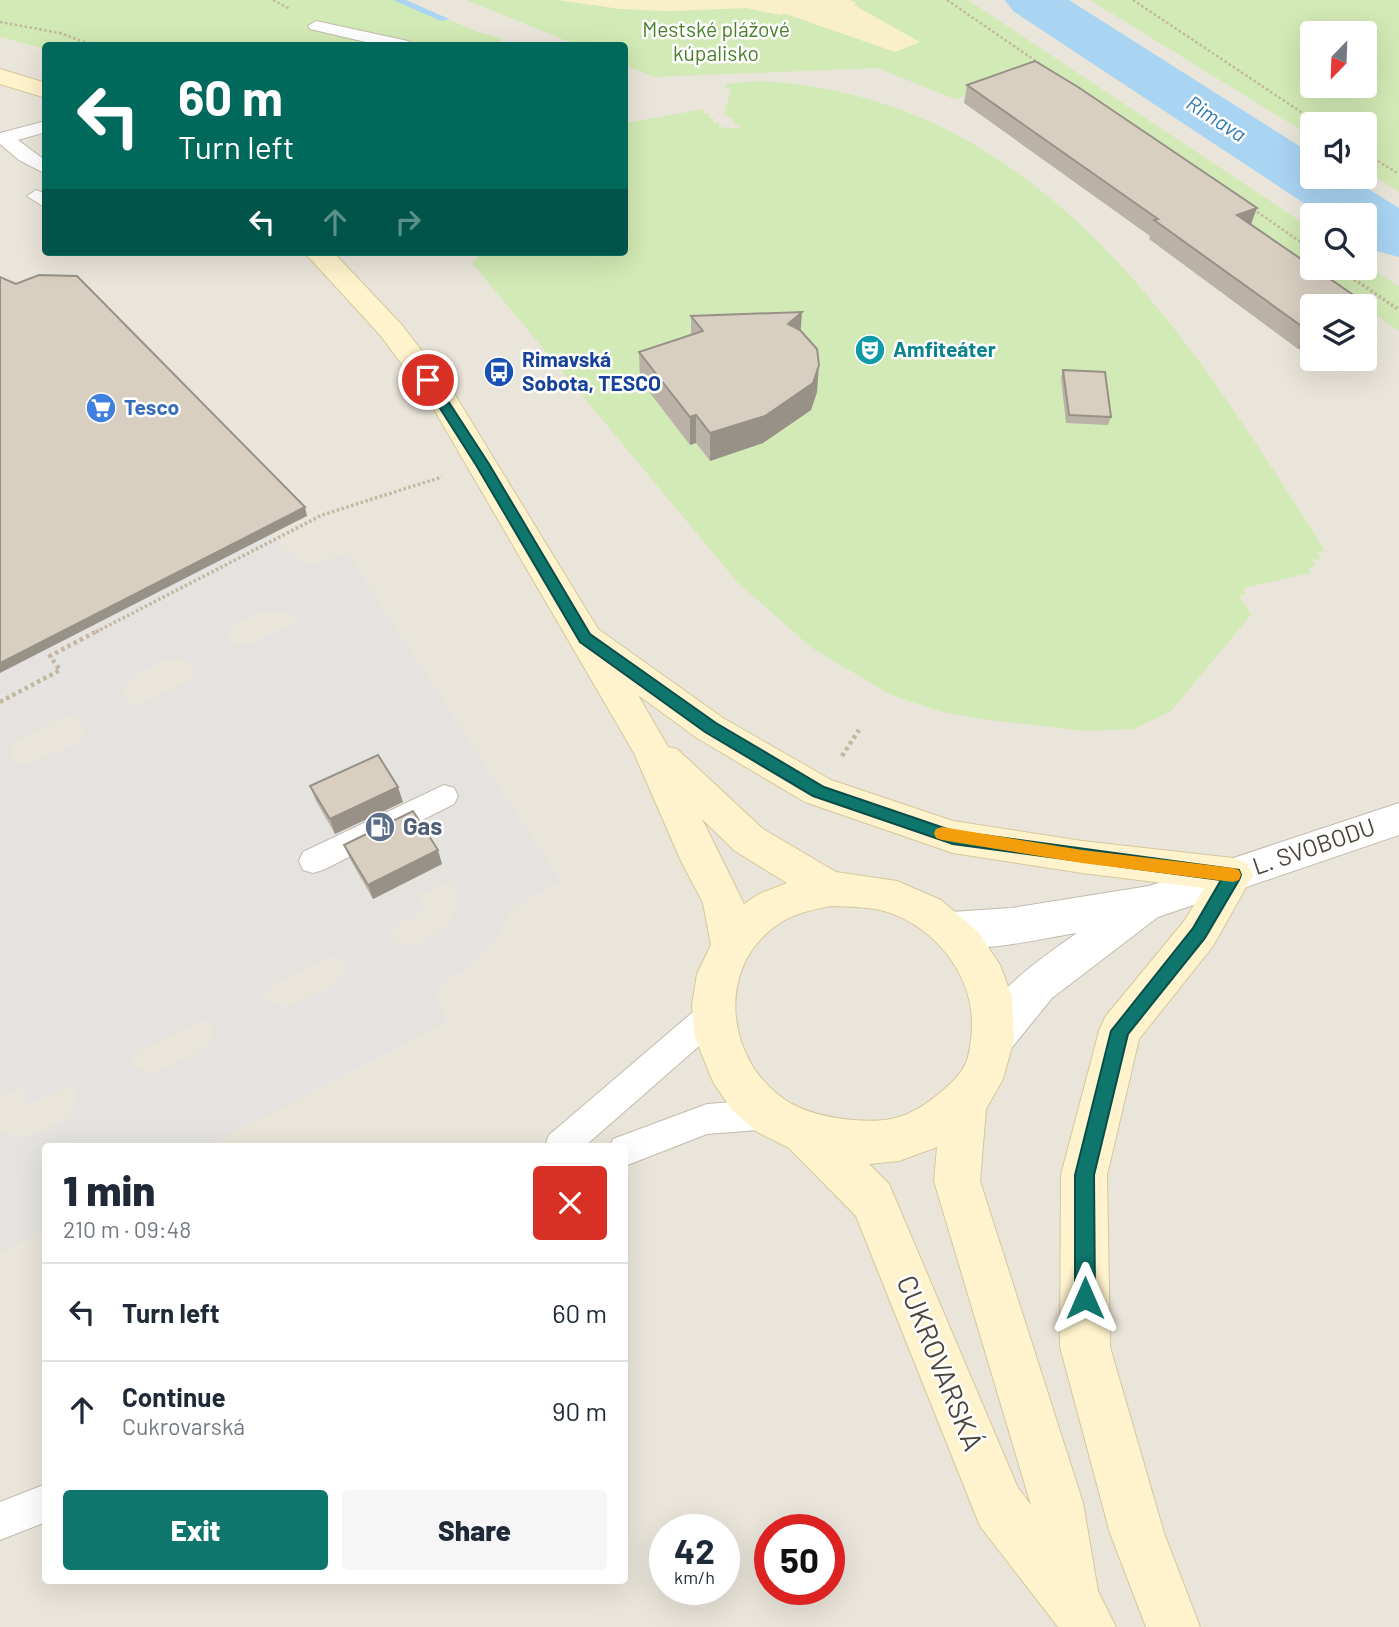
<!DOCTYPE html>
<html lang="en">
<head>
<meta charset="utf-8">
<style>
	:root { --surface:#fff; --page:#f6f6f7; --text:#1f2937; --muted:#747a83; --line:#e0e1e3; --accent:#0f766e }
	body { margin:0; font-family:Barlow,sans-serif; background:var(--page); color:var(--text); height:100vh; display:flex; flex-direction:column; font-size:26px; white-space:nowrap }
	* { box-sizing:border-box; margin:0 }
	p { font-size:23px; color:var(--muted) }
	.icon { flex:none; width:38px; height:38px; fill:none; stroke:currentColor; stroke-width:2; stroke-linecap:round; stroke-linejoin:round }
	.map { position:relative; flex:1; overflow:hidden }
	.side { position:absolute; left:42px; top:1143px; width:586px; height:441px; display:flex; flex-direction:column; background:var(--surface); border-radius:7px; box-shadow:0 7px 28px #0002 }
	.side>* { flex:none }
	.banner { position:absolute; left:42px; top:42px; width:586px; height:214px; border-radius:7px; box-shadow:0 7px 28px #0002; background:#00695c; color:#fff; overflow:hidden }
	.needle { width:46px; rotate:203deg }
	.tools { position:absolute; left:1300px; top:21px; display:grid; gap:14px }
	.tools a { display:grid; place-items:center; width:77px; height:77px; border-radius:7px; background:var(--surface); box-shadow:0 7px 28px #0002; font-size:35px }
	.speed { position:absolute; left:649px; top:1514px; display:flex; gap:14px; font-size:35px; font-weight:700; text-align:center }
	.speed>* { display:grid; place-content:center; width:91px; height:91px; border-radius:50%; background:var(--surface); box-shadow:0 7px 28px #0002; line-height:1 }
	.speed small { font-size:18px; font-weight:400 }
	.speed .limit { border:10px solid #d22; background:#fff; color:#111 }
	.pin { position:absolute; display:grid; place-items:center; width:60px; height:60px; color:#fff; margin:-30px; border:4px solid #fff; border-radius:50%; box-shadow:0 2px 7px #0007 }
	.me { position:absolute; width:77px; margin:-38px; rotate:0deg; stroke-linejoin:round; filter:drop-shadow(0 0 5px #0008) }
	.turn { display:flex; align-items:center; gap:24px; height:147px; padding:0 21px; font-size:32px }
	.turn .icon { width:91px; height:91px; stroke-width:2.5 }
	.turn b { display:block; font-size:49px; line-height:60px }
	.lanes { display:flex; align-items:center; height:66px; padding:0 21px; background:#0003; justify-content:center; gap:35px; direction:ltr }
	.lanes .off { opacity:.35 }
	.round { display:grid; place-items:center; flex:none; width:74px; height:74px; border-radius:7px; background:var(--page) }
	.head { display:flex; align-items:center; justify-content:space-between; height:119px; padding:0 21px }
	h1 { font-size:42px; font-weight:800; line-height:52px }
	.cta { display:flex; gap:14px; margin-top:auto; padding:14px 21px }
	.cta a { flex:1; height:80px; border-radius:7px; background:var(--accent); color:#fff; font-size:28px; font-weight:800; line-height:80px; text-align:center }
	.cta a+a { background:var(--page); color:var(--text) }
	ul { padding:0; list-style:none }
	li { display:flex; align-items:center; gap:21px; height:98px; padding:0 21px; border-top:2px solid var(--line) }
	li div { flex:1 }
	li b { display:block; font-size:26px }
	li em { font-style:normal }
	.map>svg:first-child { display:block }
	.residential { fill:#eae5da; fill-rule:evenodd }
	.green { fill:#d2eab5; fill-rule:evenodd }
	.sand { fill:#f9efc9 }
	.parking { fill:#e5e3e0; fill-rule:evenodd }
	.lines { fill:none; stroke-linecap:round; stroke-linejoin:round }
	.stream { fill:#a9d4f2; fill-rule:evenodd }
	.river { fill:#a9d4f2; fill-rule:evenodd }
	.service-casing { stroke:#c2bbae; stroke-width:2 }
	.minor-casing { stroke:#c2bbae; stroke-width:2 }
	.secondary-casing { stroke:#d6c79b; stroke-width:2 }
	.path-far2 { stroke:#c4b79f; stroke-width:2.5; stroke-dasharray:2.5 2.5; stroke-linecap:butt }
	.path-far1 { stroke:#c4b79f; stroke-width:3.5; stroke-dasharray:2.5 2.5; stroke-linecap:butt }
	.path { stroke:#c4b79f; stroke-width:4.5; stroke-dasharray:3.5 3.5; stroke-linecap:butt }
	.service { fill:#fff; fill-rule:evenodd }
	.minor { fill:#fff; fill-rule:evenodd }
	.secondary { fill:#fff3cd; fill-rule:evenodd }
	.wall { fill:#bab2a6 }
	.shaded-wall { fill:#979187 }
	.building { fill:#d8cfc1; stroke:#979187; stroke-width:2 }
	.route { fill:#0f766e; stroke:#0a4d48; stroke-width:2 }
	.slow { fill:#f59e0b }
	.labels { text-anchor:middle; stroke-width:5; stroke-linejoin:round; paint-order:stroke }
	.far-park-label { font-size:21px; fill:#4a7f2a; stroke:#fff }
	.far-water-label { font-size:21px; font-style:italic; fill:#2e7ab2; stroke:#fff }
	.far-culture-label { font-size:21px; font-weight:bold; fill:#0d838f; stroke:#fff; text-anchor:start }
	.far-transit-label { font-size:21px; font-weight:bold; fill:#164399; stroke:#fff; text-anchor:start }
	.far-shop-label { font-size:21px; font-weight:bold; fill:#366cbe; stroke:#fff; text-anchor:start }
	.service-label { font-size:24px; font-weight:bold; fill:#4e5e75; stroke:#fff; text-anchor:start }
	.street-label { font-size:24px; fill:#4b4439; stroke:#fff }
	.near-street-label { font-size:28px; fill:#4b4439; stroke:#fff }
</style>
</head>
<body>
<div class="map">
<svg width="1399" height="1627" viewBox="0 0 1399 1627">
	<rect width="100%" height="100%" fill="#f6f3ec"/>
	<path class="residential" d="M0 0H1399V1627H0ZM1312 33H1365V86H1312ZM46 46H625V252H46ZM1312 124H1365V177H1312ZM1312 215H1365V268H1312ZM1312 306H1365V359H1312ZM46 1146H625V1580H46ZM665 1530H724V1589H665ZM770 1530H830V1589H770Z"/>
	<path class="green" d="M0 0H400L478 32 502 39 496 46H46L45 49 0 37Z
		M466 0H558L621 9 668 11 746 8 780 15 855 3 851 0H968L1312 229V268H1365V264L1399 287V331L1030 78 955 99 877 68 654 77 625 65V46L577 45Z
		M1090 0H1399V192L1365 170V124H1312V137ZM1312 33H1365V86H1312Z
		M759 81C1041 94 1190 338 1325 551L1317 552 1321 559 1312 560 1316 566 1308 568 1311 573 1243 588 1246 594 1239 596 1251 615 1171 711 1134 729 1086 731 982 719 942 712 891 695 812 648 738 583 472 263 482 252H625V123L704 109 703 113 709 114V118H714L713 122 719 123V127L739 129 740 124H733L734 119 724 115 731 89 725 88 726 84Z"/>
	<path class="sand" d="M558 0H851L856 3 854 5 920 42 895 52 783 13 780 15 746 8 668 11 621 9Z"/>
	<path class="parking" d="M270 535 304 565 316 564 347 552 561 882 518 905 510 912 497 937 484 953 467 969 440 984 435 996 447 1022 208 1146H46L45 1230 0 1254V1132L23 1136 46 1130 68 1116 77 1097 74 1089 67 1087 28 1105 21 1088 0 1098V673ZM263 612H281L295 619 297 622 249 644 240 646 233 644 228 635 235 624ZM178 658 192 665 194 677 190 681 142 702 133 704 126 701 123 689 133 677 162 662ZM62 717 74 718 81 724 85 731 83 738 75 744 29 763 19 765 12 762 11 749 15 742ZM453 881 457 886 458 907 444 929 418 944 398 943 393 938 390 931 395 926 426 911 418 896ZM334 956 341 957 344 964 343 973 331 987 288 1007 268 1002 264 995 269 988ZM204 1021H212L214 1028 211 1040 196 1054 152 1073 133 1067 131 1058 136 1052Z"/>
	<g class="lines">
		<path class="stream" d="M393 0H406L449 19 441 21Z"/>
		<path class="river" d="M1005 0H1069L1312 154V177H1349L1399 208V257L1376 251 1365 244V215H1322L1013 11Z"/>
		<g class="service-casing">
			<path id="service" d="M316 21 408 41 416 46H383L310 29 308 26Z
				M46 121V132L18 140 46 161V174L19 160 0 144V133Z
				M36 190 46 194V208L27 196Z
				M444 785 454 788 458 796 454 804 323 870 313 873 303 870 299 861 303 852Z
				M711 1002 722 1006 726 1016 722 1026 585 1146H545L549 1135 700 1006Z
				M770 1099 781 1103 786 1114 781 1125 770 1129 707 1134 625 1166V1146H610L613 1139 707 1104Z
				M46 1484V1522L0 1540V1502Z"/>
		</g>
		<g class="minor-casing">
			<path id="minor" d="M1399 803V835L1158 917 1052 998 1009 1051 994 1057 979 1051 972 1037C993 991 1037 961 1077 933 1037 939 974 956 937 943L931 930 937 917 951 912 1011 908 1149 886Z"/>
		</g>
		<g class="secondary-casing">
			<path id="secondary" d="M0 69 46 83V98L0 84Z
				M304 252H333L401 324 452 390 598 629 723 718 831 780 953 821 1082 841 1233 858 1247 863 1253 875 1213 946 1139 1039 1107 1175 1110 1347 1164 1533 1200 1627H1146L1110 1533 1060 1347 1061 1175 1099 1031 1105 1017 1185 920 1204 888 1082 873 953 853 805 802 697 738 638 695 668 747 677 749 763 829 836 872 897 881 941 900 978 932 1000 965 1012 997 1014 1039 1003 1079 986 1109 980 1181 1083 1503 1098 1591 1116 1627H1058L980 1526 856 1216 789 1148 757 1132 732 1110 713 1082 695 1037 692 1005 697 974 711 945 703 903 681 861 634 753 429 401 381 336ZM702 819 735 851 787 883 759 894 744 904ZM830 906C850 907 874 906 893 914 940 932 974 979 972 1029 971 1040 970 1055 965 1065 958 1078 947 1087 936 1096 909 1118 888 1123 853 1120 831 1118 811 1114 792 1104 725 1066 713 966 780 923 795 913 813 910 830 906ZM937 1147 934 1181 1031 1505 1018 1488 889 1184 869 1164 899 1161Z"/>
		</g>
		<path class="path-far2" d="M273 0 290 9
			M947 0 1043 66
			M1133 0 1319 124
			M0 22 60 33 95 46
			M1365 153 1399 174
			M1253 209 1312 250
			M1338 268 1356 281"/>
		<path class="path-far1" d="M1354 279 1399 310
			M96 632 322 515 442 477"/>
		<path class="path" d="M0 702 60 670 50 656 99 630
			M842 756 859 730"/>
		<use href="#service" class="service"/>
		<use href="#minor" class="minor"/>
		<use href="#secondary" class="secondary"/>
	</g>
	<path class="wall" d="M967 85 1251 225 1312 306V343L1298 349 1149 239 1150 236 964 103Z
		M691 316 801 331 817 392 811 410 763 443 710 461 696 443 690 445 640 380 639 352 691 335Z
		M1063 370 1111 417 1108 425 1066 423 1061 378Z
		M310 786 403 802 335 834 316 801Z
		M344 845 442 864 373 899 350 859Z"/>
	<path class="shaded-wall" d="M1257 208 1250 227 1237 215Z
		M802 312 800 340 788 324Z
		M1312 328V343L1298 349 1307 330Z
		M819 365 817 392 811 410 763 443 710 461V433Z
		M696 415V443L690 445V417Z
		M305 507 307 516 0 673V663Z
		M398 787 403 802 335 834 330 819Z
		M438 850 442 864 373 899 368 885Z"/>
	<path class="building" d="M1035 61 1078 87 1257 208 1237 215 1368 305 1364 306H1312V328L1307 330 1154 220 1158 219 967 85Z
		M39 275 77 276 305 507 0 663V277L16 284Z
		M802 312 788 324 800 330 817 349 819 365 813 383 765 416 710 433 696 415 690 417 639 352 703 331 691 316Z
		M1063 370 1105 372 1111 417 1069 415Z
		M378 755 398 787 330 819 310 786Z
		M413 811 438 850 368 885 344 845Z"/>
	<path class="route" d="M428 377 433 378 489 464 590 634 716 723 824 787 953 831 1239 870 1241 875 1239 880 1205 938 1128 1034 1094 1175 1095 1298 1092 1305 1085 1308 1078 1305 1075 1298V1175L1111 1031 1193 928 1221 880 953 844 813 796 705 732 580 642 476 465 422 380Z"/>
	<path class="slow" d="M942 827 1082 850 1233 868 1239 870 1241 875 1239 880 1233 882 1082 863 942 840 936 838 934 833 936 829Z"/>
	<defs>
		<g id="theatre-disc" transform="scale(1.575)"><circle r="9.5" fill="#0f9aa8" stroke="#fff"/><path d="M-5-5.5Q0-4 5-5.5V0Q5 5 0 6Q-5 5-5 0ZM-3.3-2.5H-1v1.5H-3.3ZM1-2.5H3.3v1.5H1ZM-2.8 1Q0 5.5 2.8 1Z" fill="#fff"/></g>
		<g id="bus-disc" transform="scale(1.575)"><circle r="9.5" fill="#1a4fb4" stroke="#fff"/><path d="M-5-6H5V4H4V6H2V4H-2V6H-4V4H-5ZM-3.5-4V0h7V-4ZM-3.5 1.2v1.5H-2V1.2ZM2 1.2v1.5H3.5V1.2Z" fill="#fff"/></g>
		<g id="supermarket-disc" transform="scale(1.575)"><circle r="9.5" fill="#3f7fe0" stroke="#fff"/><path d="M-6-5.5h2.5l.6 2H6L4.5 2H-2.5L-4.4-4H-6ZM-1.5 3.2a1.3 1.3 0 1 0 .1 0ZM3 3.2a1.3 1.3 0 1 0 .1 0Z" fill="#fff"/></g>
		<g id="fuel-disc" transform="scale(1.575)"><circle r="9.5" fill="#5c6f8a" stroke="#fff"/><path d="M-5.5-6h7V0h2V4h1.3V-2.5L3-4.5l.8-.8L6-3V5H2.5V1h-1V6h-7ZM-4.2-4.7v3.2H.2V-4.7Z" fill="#fff"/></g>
	</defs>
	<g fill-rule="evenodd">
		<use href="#theatre-disc" x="870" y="350"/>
		<use href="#bus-disc" x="499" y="372"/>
		<use href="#supermarket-disc" x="101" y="408"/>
		<use href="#fuel-disc" x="380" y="827"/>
	</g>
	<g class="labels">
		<g class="far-park-label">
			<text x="716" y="37">Mestské plážové<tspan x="716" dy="24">kúpalisko</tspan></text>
		</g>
		<g class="far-water-label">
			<text transform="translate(1216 119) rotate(33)" y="7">Rimava</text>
		</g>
		<g class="far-culture-label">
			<text x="893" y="357">Amfiteáter</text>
		</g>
		<g class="far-transit-label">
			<text x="522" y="367">Rimavská<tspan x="522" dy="24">Sobota, TESCO</tspan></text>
		</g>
		<g class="far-shop-label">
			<text x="124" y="415">Tesco</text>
		</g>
		<g class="service-label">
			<text x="403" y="835">Gas</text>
		</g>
		<g class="street-label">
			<text transform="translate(1314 847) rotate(-19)" y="8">L. SVOBODU</text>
		</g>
		<g class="near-street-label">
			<text transform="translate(940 1363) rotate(68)" y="10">CUKROVARSKÁ</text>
		</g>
	</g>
</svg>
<div class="tools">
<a><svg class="needle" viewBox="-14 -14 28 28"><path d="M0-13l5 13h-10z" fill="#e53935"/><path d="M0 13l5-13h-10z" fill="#747a83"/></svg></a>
<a><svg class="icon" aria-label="sound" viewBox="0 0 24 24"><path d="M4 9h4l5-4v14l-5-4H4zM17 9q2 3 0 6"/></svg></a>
<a><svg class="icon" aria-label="search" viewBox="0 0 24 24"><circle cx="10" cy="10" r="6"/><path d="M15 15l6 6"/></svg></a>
<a><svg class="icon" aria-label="layers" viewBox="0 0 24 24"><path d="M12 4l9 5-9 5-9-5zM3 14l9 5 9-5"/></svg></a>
</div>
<div class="speed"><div>42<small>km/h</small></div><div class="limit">50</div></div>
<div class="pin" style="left:428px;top:380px;background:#d93025"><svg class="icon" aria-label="arrive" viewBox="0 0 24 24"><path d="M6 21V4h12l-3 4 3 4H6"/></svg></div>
<svg class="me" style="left:1085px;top:1298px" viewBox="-20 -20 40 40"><path d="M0-17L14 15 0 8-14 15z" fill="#0f766e" stroke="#fff" stroke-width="4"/></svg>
<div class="banner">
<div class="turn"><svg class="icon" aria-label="left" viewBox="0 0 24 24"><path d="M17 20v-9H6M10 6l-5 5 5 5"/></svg><div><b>60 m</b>Turn left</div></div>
<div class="lanes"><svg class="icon" aria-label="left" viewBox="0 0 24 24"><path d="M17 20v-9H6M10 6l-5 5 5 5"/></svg><svg class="icon off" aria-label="ahead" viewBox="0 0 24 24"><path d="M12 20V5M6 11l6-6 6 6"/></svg><svg class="icon off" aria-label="right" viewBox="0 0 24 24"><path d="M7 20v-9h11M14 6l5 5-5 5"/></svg></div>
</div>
<section class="side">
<div class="head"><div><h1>1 min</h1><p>210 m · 09:48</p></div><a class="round" style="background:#d93025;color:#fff"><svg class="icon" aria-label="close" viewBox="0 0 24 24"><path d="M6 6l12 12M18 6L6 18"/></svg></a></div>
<ul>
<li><svg class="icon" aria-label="left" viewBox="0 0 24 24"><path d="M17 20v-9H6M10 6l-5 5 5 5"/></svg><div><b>Turn left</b></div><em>60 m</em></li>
<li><svg class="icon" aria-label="ahead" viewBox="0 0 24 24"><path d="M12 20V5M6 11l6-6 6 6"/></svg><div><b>Continue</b><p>Cukrovarská</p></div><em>90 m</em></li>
</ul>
<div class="cta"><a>Exit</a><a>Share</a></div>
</section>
</div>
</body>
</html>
